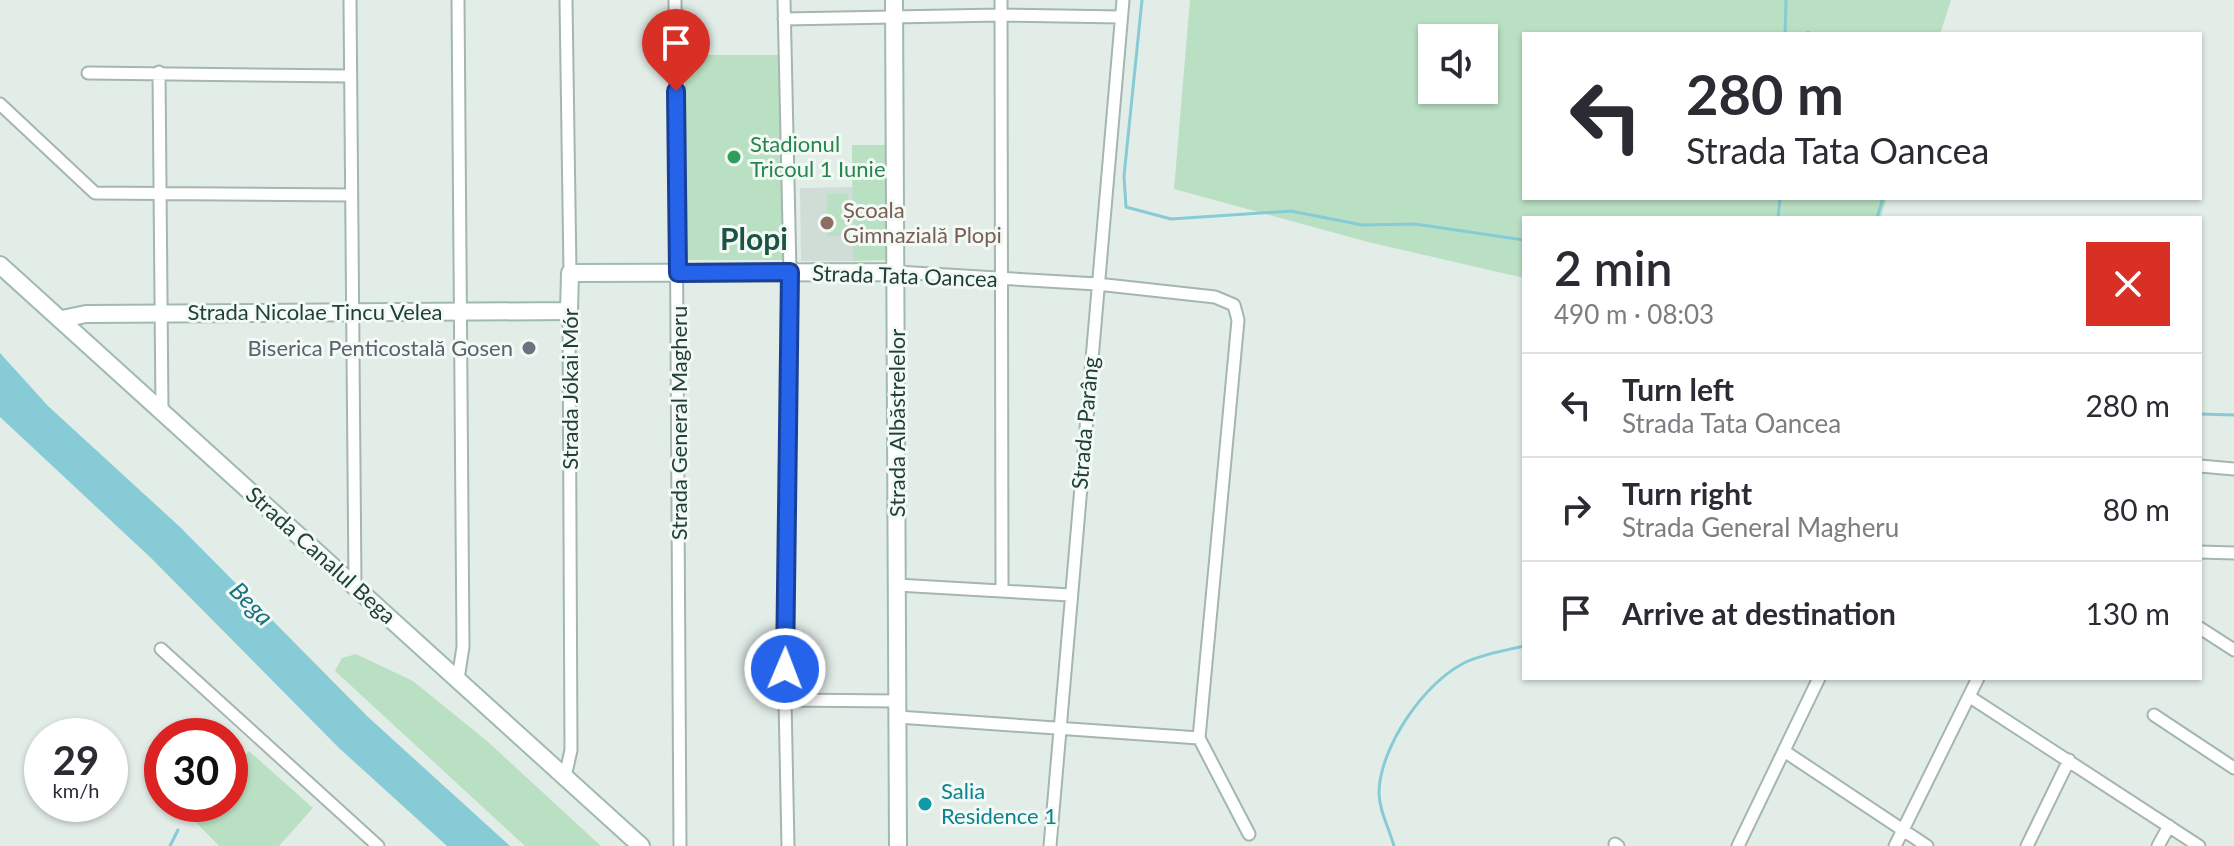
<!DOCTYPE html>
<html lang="en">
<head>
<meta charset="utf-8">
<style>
	:root { --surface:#fff; --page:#f2f2f3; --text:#2b2b33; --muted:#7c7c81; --line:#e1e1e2 }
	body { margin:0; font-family:Lato,sans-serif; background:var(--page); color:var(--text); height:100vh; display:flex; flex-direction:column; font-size:30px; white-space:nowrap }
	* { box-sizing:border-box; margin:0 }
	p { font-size:26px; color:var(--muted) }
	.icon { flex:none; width:44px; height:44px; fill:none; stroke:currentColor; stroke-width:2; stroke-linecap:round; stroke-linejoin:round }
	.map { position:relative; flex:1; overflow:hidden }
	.panel { position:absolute; left:1522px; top:216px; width:680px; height:464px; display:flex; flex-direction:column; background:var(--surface); border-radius:0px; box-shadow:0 2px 6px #0004 }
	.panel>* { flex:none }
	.banner { position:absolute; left:1522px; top:32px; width:680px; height:168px; border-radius:0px; box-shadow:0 2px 6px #0004; background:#fff; color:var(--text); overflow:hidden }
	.buttons { position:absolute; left:1418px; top:24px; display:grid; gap:16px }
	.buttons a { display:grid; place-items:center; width:80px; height:80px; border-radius:0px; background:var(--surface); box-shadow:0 2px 6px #0004; font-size:40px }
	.speed { position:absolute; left:24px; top:718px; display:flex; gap:16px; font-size:40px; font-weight:700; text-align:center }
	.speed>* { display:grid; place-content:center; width:104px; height:104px; border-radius:50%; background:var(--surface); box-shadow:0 2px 6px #0004; line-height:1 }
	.speed small { font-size:20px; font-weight:400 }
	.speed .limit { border:12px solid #d22; background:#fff; color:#111 }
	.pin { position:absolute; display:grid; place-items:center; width:68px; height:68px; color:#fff; margin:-82px -34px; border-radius:50% 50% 50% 0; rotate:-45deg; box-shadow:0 0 8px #0007 }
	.pin .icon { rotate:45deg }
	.me { position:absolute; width:88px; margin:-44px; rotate:1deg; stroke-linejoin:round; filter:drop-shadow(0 0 6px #0008) }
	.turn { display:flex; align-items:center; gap:28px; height:168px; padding:0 32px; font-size:36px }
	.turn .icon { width:104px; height:104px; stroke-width:2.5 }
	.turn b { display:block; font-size:56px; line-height:68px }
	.round { display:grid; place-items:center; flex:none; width:84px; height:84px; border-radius:0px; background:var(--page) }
	.overview { display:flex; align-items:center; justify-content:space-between; height:136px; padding:0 32px }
	h1 { font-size:48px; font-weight:600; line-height:60px }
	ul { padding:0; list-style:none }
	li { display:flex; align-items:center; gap:24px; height:104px; padding:0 32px; border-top:2px solid var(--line) }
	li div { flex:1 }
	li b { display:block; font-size:30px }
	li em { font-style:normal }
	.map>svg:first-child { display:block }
	.built { fill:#d0ddd7 }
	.green { fill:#bae0c3; fill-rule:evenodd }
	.water { fill:#87cbd6 }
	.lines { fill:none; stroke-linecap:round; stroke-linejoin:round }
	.stream { stroke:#87cbd6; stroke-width:3 }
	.street-casing { stroke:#a4b6af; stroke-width:15 }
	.secondary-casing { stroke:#a0bab0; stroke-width:20 }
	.street { stroke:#fff; stroke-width:11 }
	.secondary { stroke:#fff; stroke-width:16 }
	.route-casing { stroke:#184099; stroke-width:20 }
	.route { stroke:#2563eb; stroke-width:14 }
	.leisure-dot { fill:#2e9e5b; stroke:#f3faf6; stroke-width:3 }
	.education-dot { fill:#8d6e63; stroke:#f3faf6; stroke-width:3 }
	.worship-dot { fill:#6b7280; stroke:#f3faf6; stroke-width:3 }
	.culture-dot { fill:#0f9aa8; stroke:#f3faf6; stroke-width:3 }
	.labels { text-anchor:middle; stroke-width:6; stroke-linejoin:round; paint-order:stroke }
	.leisure-label { font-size:22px; fill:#27864d; stroke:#f3faf6; text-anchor:start }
	.education-label { font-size:22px; fill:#785e54; stroke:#f3faf6; text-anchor:start }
	.street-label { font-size:22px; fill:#214037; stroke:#f3faf6 }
	.worship-label { font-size:22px; fill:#5b616d; stroke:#f3faf6; text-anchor:end }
	.culture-label { font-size:22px; fill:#0d838f; stroke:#f3faf6; text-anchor:start }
	.water-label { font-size:24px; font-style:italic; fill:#177180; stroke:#f3faf6 }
	.district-label { font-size:30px; font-weight:bold; fill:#1b5344; stroke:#f3faf6 }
</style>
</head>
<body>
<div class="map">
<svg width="2234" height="846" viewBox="0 0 2234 846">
	<rect width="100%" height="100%" fill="#e2ede8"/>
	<path class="built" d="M853 187V261H801L800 188Z"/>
	<path class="green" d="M1190 0H1951L1940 34H1524V198H1887L1880 218H1524V278L1368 242 1174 189ZM1484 38V90H1432V38Z
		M685 55H782L783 260H685Z
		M852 145H886L887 260 853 261Z
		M827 194H848L849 236H827Z
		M356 654 413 681 487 741 601 846H525L335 671 342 658Z
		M249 751 313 808 279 846H219L192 818 205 804H230V774Z"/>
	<path class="water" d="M0 353 48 406 180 527 368 717 510 846H447L339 748 151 558 0 417Z"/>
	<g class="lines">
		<path class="stream" d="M1142 0 1124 176 1126 207 1171 219 1291 211 1362 225 1415 224 1524 240
			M1808 32 1810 34
			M1785 34 1786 0
			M1778 218 1780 198
			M1877 218 1883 198
			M2200 414 2234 415
			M170 846 178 830
			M1394 846C1389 828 1379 810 1379 792 1380 747 1424 683 1464 663 1482 654 1504 651 1524 646"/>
		<g class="street-casing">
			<path id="street" d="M350 0 355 585
				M566 0 570 273
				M675 0 680 846
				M784 0 790 272 785 700 788 846
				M1001 0 1002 589
				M784 19 1001 15 1121 17
				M159 72 162 410
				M88 73 350 76
				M0 104 95 193 351 195
				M897 272 1097 284 1215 297 1234 305 1238 320 1199 738 1249 834
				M2200 466 2234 469
				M2200 552 2234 553
				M897 585 1070 595
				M2200 628 2234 650
				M161 649 378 846
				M458 679 463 647 458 0
				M1970 697 2199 846
				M785 700 897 701
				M2154 715 2234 768
				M898 717 1199 738
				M1784 751 1927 846
				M565 777 571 750 569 311
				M1615 844 1618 846
				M1050 846 1123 0
				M1738 846 1819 678
				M1895 846 1978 678
				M2027 846 2069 760
				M2158 846 2169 826"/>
		</g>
		<g class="secondary-casing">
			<path id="secondary" d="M894 0 898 846
				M0 265 641 846
				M62 319 86 314 569 311 570 273 897 272"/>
		</g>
		<use href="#street" class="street"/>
		<use href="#secondary" class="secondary"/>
	</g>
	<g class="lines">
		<g class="route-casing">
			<path id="route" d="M676 91 678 273 790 272 785 669"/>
		</g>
		<use href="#route" class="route"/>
	</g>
	<circle class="leisure-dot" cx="734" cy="157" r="8"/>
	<circle class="education-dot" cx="827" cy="223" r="8"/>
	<circle class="worship-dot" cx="529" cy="348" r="8"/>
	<circle class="culture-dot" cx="925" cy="804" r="8"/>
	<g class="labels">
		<g class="leisure-label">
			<text x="750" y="152">Stadionul<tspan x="750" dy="25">Tricoul 1 Iunie</tspan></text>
		</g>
		<g class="education-label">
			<text x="843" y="218">Școala<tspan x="843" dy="25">Gimnazială Plopi</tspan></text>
		</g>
		<g class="street-label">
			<text transform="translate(905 276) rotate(2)" y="8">Strada Tata Oancea</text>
			<text x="315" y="320">Strada Nicolae Tincu Velea</text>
			<text transform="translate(570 389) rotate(-90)" y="8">Strada Jókai Mór</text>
			<text transform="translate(679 423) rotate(-90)" y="8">Strada General Magheru</text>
			<text transform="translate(897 423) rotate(-90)" y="8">Strada Albăstrelelor</text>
			<text transform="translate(1085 423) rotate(-85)" y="8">Strada Parâng</text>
			<text transform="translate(321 555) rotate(42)" y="8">Strada Canalul Bega</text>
		</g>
		<g class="worship-label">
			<text x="513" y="356">Biserica Penticostală Gosen</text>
		</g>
		<g class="culture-label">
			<text x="941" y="799">Salia<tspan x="941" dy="25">Residence 1</tspan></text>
		</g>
		<g class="water-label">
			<text transform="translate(251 604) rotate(45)" y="8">Bega</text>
		</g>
		<g class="district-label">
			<text x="754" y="250">Plopi</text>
		</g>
	</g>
</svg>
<div class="buttons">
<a><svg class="icon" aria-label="sound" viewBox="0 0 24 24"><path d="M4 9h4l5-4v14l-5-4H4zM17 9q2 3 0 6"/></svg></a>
</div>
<div class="speed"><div>29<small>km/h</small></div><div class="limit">30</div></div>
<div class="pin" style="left:676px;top:91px;background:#d93025"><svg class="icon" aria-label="arrive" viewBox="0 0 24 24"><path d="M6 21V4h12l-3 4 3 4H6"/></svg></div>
<svg class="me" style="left:785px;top:669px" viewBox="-20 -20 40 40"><circle r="17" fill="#2563eb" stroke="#fff" stroke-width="3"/><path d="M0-11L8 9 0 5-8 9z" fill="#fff"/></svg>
<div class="banner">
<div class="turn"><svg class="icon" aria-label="left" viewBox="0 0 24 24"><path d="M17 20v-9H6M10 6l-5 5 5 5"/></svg><div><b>280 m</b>Strada Tata Oancea</div></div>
</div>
<section class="panel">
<div class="overview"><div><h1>2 min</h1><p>490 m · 08:03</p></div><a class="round" style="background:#d93025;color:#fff"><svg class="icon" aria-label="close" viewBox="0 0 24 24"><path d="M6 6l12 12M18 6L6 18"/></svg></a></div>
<ul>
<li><svg class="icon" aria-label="left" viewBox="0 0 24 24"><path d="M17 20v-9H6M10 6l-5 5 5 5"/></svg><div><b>Turn left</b><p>Strada Tata Oancea</p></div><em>280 m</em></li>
<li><svg class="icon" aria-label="right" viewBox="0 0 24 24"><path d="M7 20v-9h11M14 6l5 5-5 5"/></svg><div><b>Turn right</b><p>Strada General Magheru</p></div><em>80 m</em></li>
<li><svg class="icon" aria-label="arrive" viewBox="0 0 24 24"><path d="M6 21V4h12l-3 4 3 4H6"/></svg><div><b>Arrive at destination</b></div><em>130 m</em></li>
</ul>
</section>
</div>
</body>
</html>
